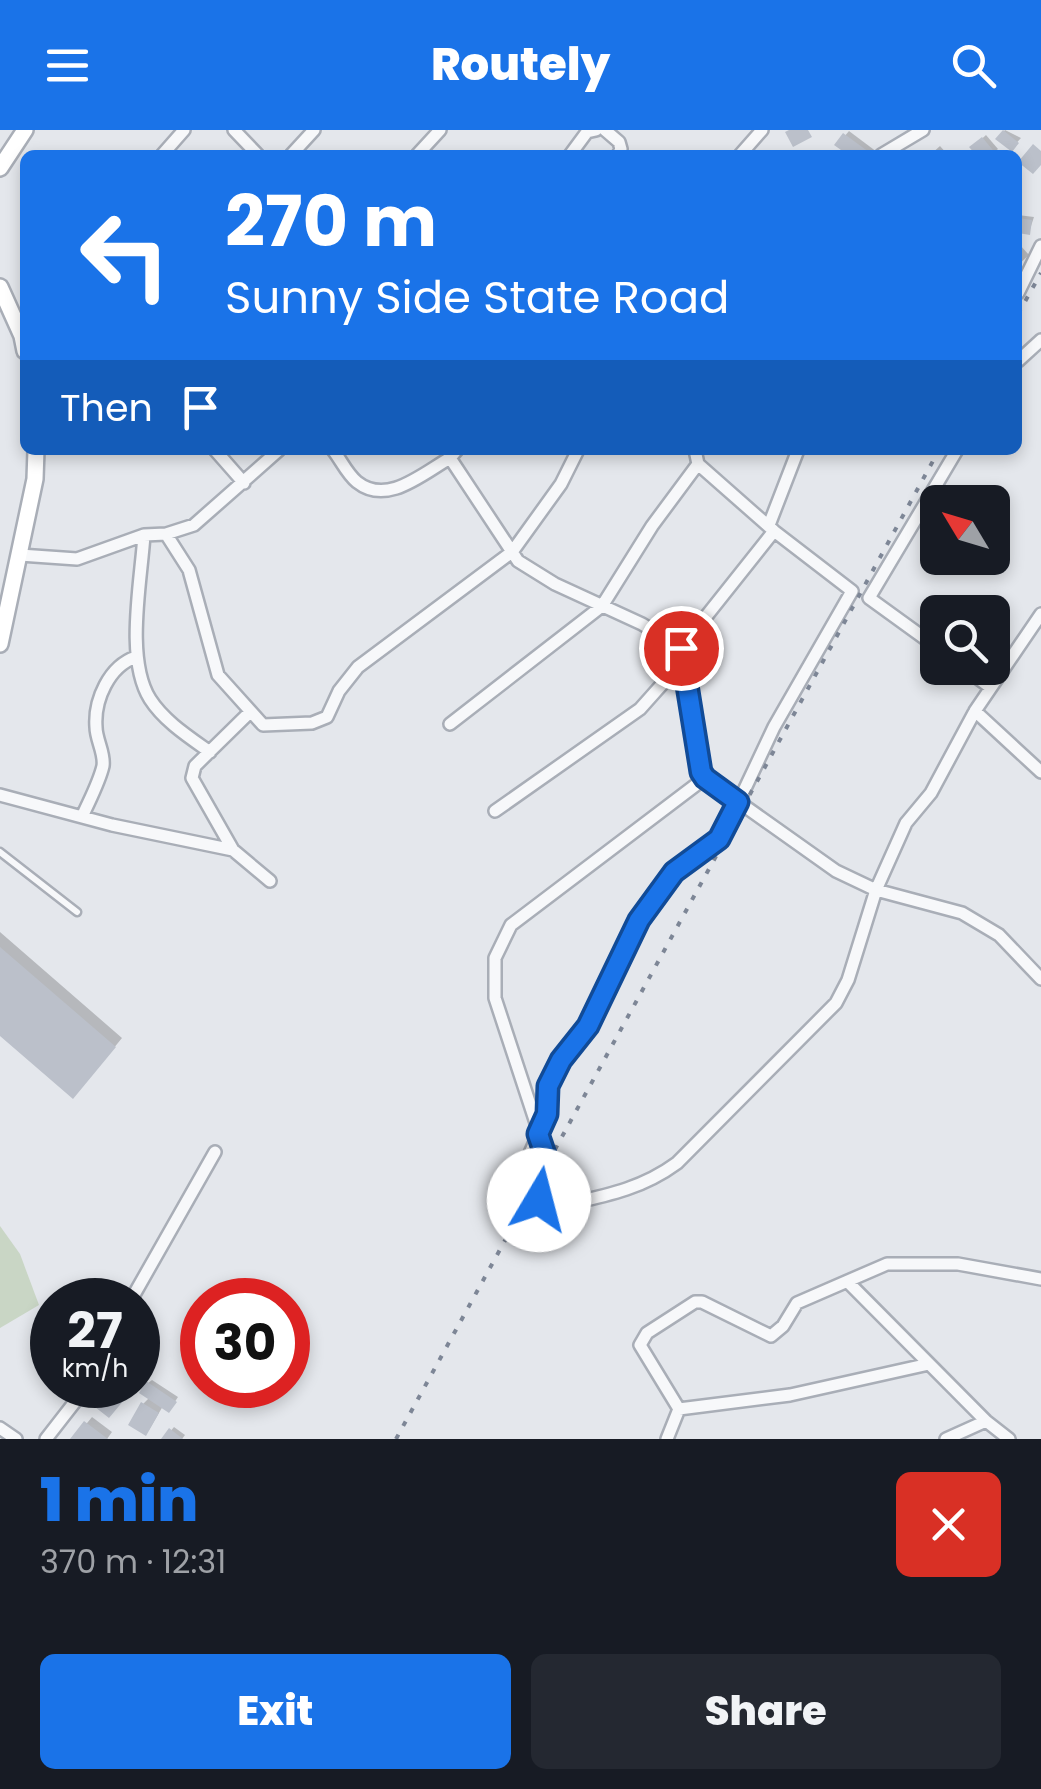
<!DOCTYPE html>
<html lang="en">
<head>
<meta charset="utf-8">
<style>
	:root { --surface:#171b24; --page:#242831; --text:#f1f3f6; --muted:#9ea1a6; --accent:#1a73e8 }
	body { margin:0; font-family:Poppins,sans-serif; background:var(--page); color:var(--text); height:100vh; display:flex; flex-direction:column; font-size:38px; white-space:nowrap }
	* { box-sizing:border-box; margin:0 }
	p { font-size:32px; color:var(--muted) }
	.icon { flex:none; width:55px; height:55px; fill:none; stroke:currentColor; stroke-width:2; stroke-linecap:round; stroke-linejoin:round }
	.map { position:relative; height:1309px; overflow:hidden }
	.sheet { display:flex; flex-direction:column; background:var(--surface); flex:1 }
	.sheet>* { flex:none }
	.guide { position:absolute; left:20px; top:20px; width:1002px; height:305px; border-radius:15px; box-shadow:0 5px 15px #0003; background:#1a73e8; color:#fff; overflow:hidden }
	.needle { width:65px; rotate:308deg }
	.fabs { position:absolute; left:920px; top:355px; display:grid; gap:20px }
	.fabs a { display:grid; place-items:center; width:90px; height:90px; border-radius:15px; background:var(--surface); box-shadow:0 5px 15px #0003; font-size:50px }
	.speed { position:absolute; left:30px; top:1148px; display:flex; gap:20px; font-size:50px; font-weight:700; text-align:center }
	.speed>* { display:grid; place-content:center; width:130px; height:130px; border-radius:50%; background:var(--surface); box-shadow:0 5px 15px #0003; line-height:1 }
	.speed small { font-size:25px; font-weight:400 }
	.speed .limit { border:15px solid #d22; background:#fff; color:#111 }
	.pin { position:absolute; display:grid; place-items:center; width:85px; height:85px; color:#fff; margin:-42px; border:5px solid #fff; border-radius:50%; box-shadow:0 2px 10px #0007 }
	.me { position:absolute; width:110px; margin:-55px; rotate:8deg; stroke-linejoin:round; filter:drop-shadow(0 0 8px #0008) }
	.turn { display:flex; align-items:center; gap:35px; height:210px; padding:0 40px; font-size:45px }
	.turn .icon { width:130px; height:130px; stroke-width:2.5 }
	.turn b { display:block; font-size:70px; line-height:85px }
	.then { display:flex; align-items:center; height:95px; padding:0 40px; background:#0003; gap:20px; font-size:38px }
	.round { display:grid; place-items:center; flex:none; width:105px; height:105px; border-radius:15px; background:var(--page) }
	.head { display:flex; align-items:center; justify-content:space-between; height:170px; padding:0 40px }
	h1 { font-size:60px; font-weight:800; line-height:75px; color:var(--accent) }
	.cta { display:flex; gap:20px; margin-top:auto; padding:20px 40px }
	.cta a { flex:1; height:115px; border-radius:15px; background:var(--accent); color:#fff; font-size:40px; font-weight:800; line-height:115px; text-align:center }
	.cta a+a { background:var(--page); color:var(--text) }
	header { display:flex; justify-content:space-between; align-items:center; height:130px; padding:0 40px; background:var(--accent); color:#fff; font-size:45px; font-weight:800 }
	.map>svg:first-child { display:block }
	.green { fill:#c9d6c5 }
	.shadow { fill:#0003 }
	.building { fill:#bbc0ca }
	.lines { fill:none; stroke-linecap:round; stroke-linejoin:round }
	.lane-casing { stroke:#a9aeb7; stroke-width:11 }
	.street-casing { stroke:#a9aeb7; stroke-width:16 }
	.secondary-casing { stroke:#a9aeb7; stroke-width:20 }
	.lane { stroke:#f7f8fa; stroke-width:6 }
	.street { stroke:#f7f8fa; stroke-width:11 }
	.secondary { stroke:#fff; stroke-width:15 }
	.rail { stroke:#7d8696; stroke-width:4; stroke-dasharray:5 10; stroke-linecap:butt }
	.route-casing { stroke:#114b97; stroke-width:25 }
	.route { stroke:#1a73e8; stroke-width:18 }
</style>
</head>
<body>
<header><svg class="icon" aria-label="menu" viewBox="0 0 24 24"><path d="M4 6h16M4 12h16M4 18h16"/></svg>Routely<svg class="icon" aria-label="search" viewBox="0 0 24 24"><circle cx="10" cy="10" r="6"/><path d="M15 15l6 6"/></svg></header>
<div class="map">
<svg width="1041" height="1309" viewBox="0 0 1041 1309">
	<rect width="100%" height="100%" fill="#e4e7ec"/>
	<path class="green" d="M0 1096 20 1124 39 1175 0 1198Z"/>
	<path class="shadow" d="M1005 0 1021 8 1012 18 999 8Z
		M849 1 877 22 875 25H852L838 14Z
		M986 5 998 19 991 25H979L973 17Z
		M940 16 948 25H930Z
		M1018 85 1034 87 1029 102 1018 101Z
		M1020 115 1029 125 1018 135V118Z
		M0 802 122 908 81 958 0 902Z
		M152 1250 178 1267 172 1276H163L149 1300 143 1274 150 1267 148 1253Z
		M115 1257 125 1265 109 1285 99 1277Z
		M92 1287 112 1302 107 1309H74Z
		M174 1297 185 1305 182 1309H164Z"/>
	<path class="building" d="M789 0H808L812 7 793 17 785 2Z
		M1003 0 1019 13 1012 22 995 9Z
		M843 3 873 25H848L834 15Z
		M982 7 997 25H976L969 17Z
		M1033 14 1041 21V35L1033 44 1018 32Z
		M1018 88 1032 90 1030 105 1018 103Z
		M0 817 116 917 73 969 0 906Z
		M146 1251 177 1272 169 1283 139 1263Z
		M110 1259 124 1270 109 1288 95 1277Z
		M141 1272 159 1283 146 1306 128 1295Z
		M84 1291 108 1309H70Z
		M169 1298 183 1309H161Z"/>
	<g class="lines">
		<g class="lane-casing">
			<path id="lane" d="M0 722 77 782"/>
		</g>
		<g class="street-casing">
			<path id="street" d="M234 0 258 25
				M605 0 619 12 621 19 618 25
				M162 25 184 0
				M291 25 314 0
				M417 25 440 0
				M570 25 587 2 596 0
				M740 25 762 0
				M881 25 923 0
				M1018 163 1041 116
				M1018 231 1041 210
				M215 320 244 353
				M333 320C341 330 347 344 357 352 387 376 422 344 450 328
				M457 320 450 328 518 431 555 454 642 494 681 518 701 641 705 648 836 741 876 760 962 783 999 805 1041 849
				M769 395 798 320
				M166 404 189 440 218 545 263 595 312 593 327 587 339 561 358 537 512 422 561 354 578 320
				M144 405C141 452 125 529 150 569 164 591 189 607 210 622
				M20 425 77 429 144 405 166 404 194 395 279 320
				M938 518 869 468 957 320
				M964 538 990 557
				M975 581 1041 642
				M250 582 195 636 192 648 233 720 270 751
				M450 594 602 476 652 396 698 334
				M705 648 511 795 495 828V868L562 1072 568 1074C609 1065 643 1058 677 1033L836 873 848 850 876 760 906 693 931 663 975 581 1041 484
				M0 665 112 695 233 720
				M495 681 640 579 673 542 681 518 774 401
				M82 687C89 671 99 653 103 636 105 623 96 610 96 597 94 570 109 536 136 527
				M551 1042 539 1070 519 1099 515 1101 505 1096 498 1082 528 1028 547 984 548 956 561 930 588 896 639 790 674 742 719 709 725 701 774 597 852 461 774 401 698 334 695 320
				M848 1152 986 1291 1009 1309
				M131 1170 215 1022
				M679 1279 790 1265 929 1234
				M0 1298 16 1309
				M46 1309 88 1255
				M667 1309 679 1279 640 1215 647 1203 695 1172H702L771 1206 783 1196 797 1173 887 1134H958L1041 1149
				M946 1309 986 1291"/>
		</g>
		<g class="secondary-casing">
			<path id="secondary" d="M0 38 25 0
				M0 157 22 206 25 221
				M0 514 35 349 36 320"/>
		</g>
		<use href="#lane" class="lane"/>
		<use href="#street" class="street"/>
		<use href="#secondary" class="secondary"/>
		<path class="rail" d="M1018 184 1041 143
			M396 1309 939 320"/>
	</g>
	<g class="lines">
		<g class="route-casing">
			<path id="route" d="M539 1070 551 1042 538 1004 547 984 548 956 561 930 588 896 639 790 674 742 719 709 738 672 705 648 701 642 681 518"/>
		</g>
		<use href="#route" class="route"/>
	</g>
</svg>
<div class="fabs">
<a><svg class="needle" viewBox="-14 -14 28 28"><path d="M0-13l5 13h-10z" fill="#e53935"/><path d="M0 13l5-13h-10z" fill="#9ea1a6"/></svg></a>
<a><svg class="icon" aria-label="search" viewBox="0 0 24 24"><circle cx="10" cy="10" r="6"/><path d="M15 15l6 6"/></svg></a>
</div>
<div class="speed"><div>27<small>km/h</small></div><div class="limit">30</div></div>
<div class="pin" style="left:681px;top:518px;background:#d93025"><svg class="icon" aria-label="arrive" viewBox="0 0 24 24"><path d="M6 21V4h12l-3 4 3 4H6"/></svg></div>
<svg class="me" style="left:539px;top:1070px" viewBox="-20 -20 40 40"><circle r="19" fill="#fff"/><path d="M0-13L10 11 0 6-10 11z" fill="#1a73e8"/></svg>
<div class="guide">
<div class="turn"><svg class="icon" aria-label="left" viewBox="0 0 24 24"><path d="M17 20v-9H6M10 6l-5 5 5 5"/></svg><div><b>270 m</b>Sunny Side State Road</div></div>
<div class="then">Then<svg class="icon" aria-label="arrive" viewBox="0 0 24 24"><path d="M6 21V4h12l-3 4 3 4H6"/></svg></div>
</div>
</div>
<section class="sheet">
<div class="head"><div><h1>1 min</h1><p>370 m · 12:31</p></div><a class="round" style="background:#d93025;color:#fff"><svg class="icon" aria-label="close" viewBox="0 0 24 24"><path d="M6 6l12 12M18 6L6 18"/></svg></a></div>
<div class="cta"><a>Exit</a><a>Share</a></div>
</section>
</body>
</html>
